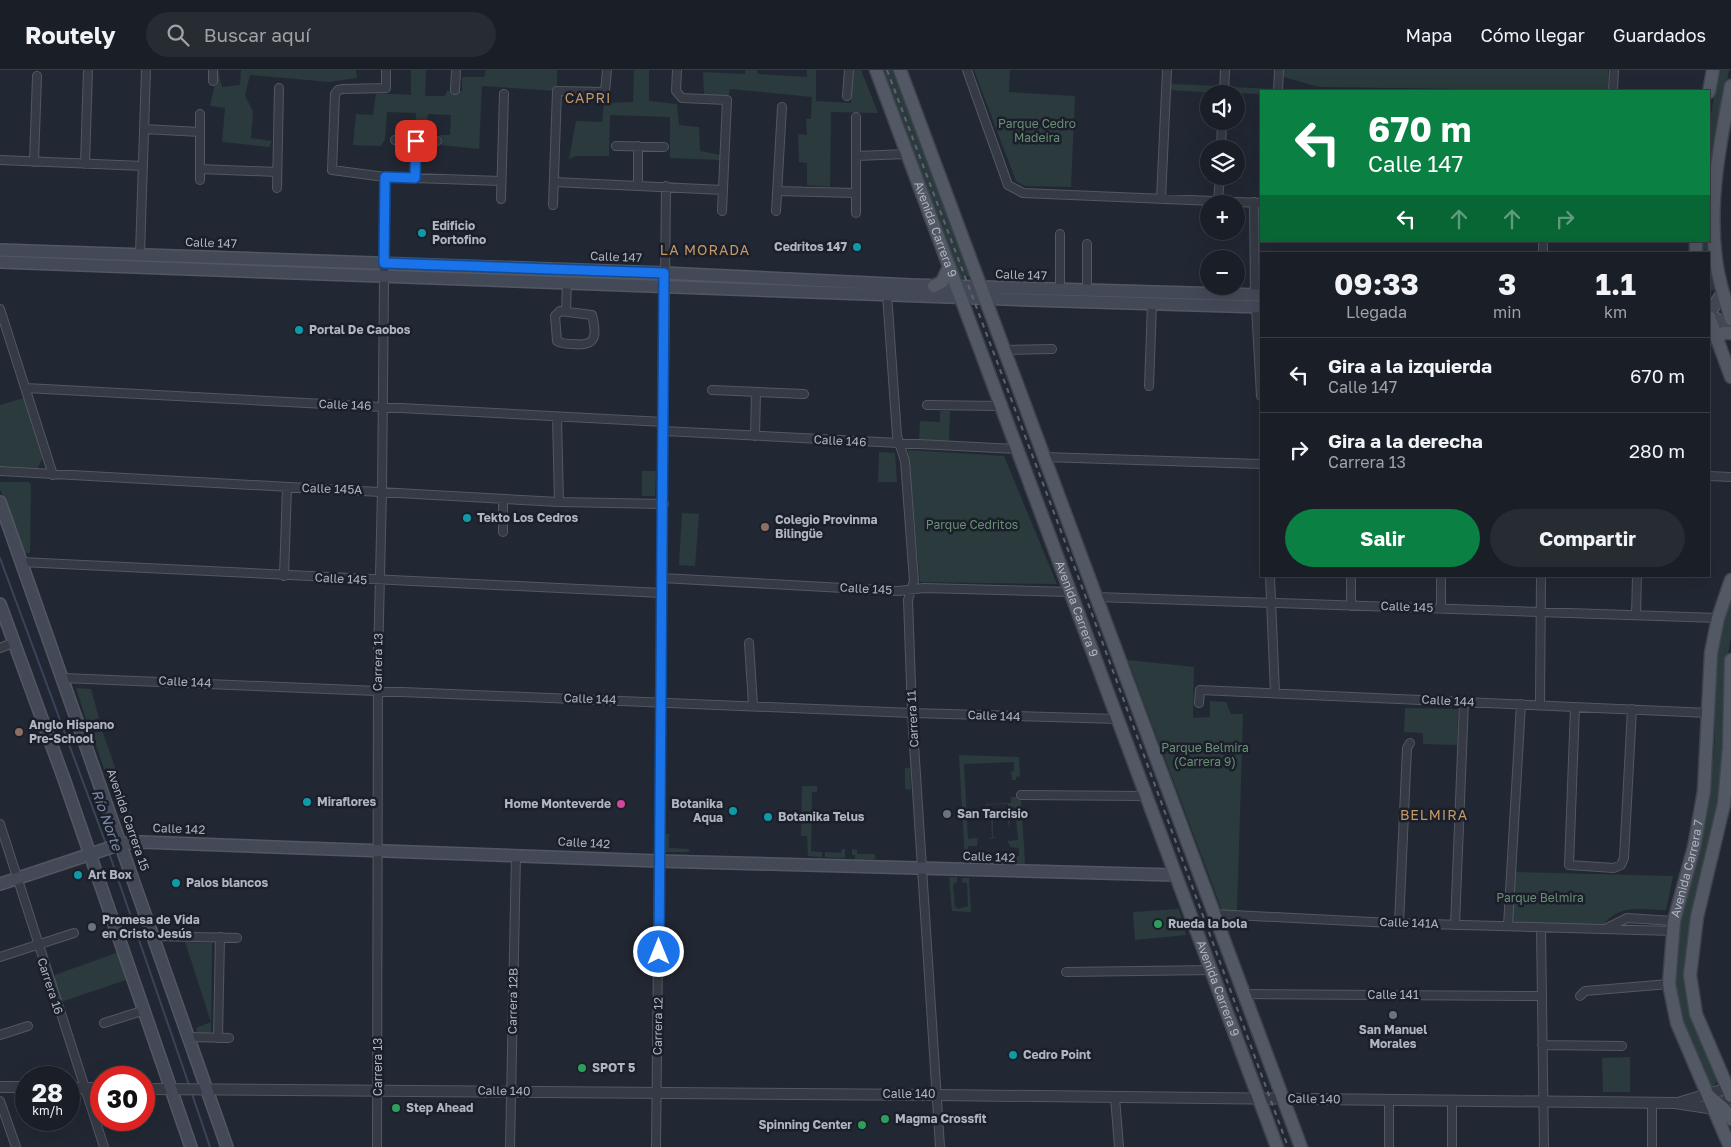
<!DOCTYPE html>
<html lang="es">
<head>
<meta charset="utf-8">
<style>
	:root { --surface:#1a1e26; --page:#272b32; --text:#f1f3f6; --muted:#9fa2a7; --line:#383c43; --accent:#0b8043 }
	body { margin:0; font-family:"Golos Text",sans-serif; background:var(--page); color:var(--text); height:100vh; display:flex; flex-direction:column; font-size:19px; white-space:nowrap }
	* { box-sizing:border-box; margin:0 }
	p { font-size:16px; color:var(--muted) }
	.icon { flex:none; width:28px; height:28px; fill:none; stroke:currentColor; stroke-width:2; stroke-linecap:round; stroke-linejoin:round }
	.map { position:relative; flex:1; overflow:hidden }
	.panel { position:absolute; left:1260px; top:182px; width:450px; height:325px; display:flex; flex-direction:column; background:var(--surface); border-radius:0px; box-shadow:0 5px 20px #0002,0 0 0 1px var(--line) }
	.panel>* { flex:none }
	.banner { position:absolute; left:1260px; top:20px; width:450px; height:152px; border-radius:0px; box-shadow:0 5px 20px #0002,0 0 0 1px var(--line); background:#0b8043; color:#fff; overflow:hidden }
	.tools { position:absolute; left:1200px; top:15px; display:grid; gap:10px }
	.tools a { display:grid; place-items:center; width:45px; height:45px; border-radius:50%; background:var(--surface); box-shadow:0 5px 20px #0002,0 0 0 1px var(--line); font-size:25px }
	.speed { position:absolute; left:15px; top:996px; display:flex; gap:10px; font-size:25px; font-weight:700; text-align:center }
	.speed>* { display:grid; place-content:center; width:65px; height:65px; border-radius:50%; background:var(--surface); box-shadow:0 5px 20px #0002,0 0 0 1px var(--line); line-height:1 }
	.speed small { font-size:12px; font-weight:400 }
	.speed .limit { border:8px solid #d22; background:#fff; color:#111 }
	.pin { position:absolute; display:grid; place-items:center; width:42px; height:42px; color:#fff; margin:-21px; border-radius:10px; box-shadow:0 2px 8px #0006 }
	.me { position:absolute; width:55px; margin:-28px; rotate:0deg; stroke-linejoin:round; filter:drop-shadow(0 0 4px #0008) }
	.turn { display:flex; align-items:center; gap:18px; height:105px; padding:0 25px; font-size:22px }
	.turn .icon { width:65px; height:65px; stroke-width:2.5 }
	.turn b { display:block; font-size:35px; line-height:42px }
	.lanes { display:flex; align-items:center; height:48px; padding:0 25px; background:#0003; justify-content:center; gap:25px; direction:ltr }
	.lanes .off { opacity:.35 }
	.eta { display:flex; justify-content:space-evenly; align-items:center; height:85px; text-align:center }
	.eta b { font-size:30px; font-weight:700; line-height:35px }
	.cta { display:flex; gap:10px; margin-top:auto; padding:10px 25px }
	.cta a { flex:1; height:58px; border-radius:30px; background:var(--accent); color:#fff; font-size:20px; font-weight:700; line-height:58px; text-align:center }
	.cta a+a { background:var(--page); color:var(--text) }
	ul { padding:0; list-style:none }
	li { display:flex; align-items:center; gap:15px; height:75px; padding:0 25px; border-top:1px solid var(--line) }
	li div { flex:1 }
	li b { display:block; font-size:19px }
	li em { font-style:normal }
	header { display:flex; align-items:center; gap:30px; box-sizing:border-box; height:70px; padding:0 25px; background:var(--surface); border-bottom:1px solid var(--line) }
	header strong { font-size:24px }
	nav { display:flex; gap:28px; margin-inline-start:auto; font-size:18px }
	.search { width:350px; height:45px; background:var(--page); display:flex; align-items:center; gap:12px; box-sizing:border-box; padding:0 18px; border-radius:28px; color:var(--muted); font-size:19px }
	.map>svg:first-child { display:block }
	.green { fill:#2b3a3c }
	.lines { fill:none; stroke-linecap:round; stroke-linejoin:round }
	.stream { stroke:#39445b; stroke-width:2 }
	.minor-casing { stroke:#525762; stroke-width:10 }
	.tertiary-casing { stroke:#525762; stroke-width:12 }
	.secondary-casing { stroke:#525762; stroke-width:14 }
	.primary-casing { stroke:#3e434e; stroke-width:15 }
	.minor { stroke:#353a44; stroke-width:8 }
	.tertiary { stroke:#353a44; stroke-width:10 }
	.secondary { stroke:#434957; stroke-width:11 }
	.primary { stroke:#535964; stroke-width:12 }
	.rail { stroke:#5c6370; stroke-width:2; stroke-dasharray:5 5; stroke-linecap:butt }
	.route-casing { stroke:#114b97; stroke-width:12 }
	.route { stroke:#1a73e8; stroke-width:9 }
	.culture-dot { fill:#0f9aa8; stroke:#1a1f29; stroke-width:2 }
	.education-dot { fill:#8d6e63; stroke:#1a1f29; stroke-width:2 }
	.hotel-dot { fill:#d1479c; stroke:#1a1f29; stroke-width:2 }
	.worship-dot { fill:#6b7280; stroke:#1a1f29; stroke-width:2 }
	.leisure-dot { fill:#2e9e5b; stroke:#1a1f29; stroke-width:2 }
	.labels { text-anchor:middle; stroke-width:5; stroke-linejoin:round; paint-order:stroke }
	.park-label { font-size:12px; fill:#6a8e76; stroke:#1a1f29 }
	.poi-label { font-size:12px; font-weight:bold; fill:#afb4c1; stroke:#1a1f29; text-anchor:start }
	.street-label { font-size:12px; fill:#afb4c1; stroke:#1a1f29 }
	.neighbourhood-label { font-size:14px; letter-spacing:1px; fill:#c59867; stroke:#1a1f29 }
	.water-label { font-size:14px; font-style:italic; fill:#7b89a6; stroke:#1a1f29 }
</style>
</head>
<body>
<header>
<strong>Routely</strong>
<div class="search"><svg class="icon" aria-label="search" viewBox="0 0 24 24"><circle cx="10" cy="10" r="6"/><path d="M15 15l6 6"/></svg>Buscar aquí</div>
<nav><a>Mapa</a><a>Cómo llegar</a><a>Guardados</a></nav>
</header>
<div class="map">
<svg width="1731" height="1077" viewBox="0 0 1731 1077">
	<rect width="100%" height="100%" fill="#222833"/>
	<path class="green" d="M218 0 222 17 240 15 241 0H356L357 8 329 12 250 5 245 25 253 42 251 68 272 71 269 77 222 72 225 38 210 36Z
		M411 0H426L425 26H445L447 21H462V7H484L486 0H557V21L482 16 479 79 441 75 440 65H450L451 45 428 44 425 64H415L416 43 387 42 385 69 381 76 353 75 356 44 373 45 376 23 411 25Z
		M634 0H649V31L677 34 679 55 699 57 700 81 721 85 720 90 670 88V47L610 45 609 86H576L569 89 576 51 602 52 604 33 633 32Z
		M745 0H757L758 4 807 7V0H816V31L851 33 853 0H861L878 43 831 42 830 117 807 115V93L799 92 798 64 807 65 806 49H811L812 27 730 19 728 27 704 26 703 2 745 4Z
		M880 0H894L969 199V206L963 209 957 206Z
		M974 0H1010L1009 22 1075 26 1071 117 1025 116 1016 111Z
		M1284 0H1608V21L1319 17 1284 7Z
		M1718 0H1729L1720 46 1718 219 1709 221V184H1703L1702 171H1709V57Z
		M1170 14 1218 16V23L1170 20Z
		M1229 17 1275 19V21H1261V24L1230 23Z
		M24 328 43 387 38 398 0 396V335Z
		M940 341H950L949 371 919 370 920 351 940 352Z
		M908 380 1004 386 1057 514 920 512Z
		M879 382 895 383 897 412H878Z
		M642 401H656L655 426H642Z
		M0 412H29L31 415 30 483H24L0 419Z
		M682 443 699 444 695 496 679 495Z
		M1731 524V567L1727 590 1725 677 1721 727 1687 867 1685 894 1689 938 1715 1002 1716 1013 1711 1019C1700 992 1685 964 1678 935 1661 867 1705 763 1713 692 1717 659 1713 624 1715 590 1717 567 1724 546 1731 524Z
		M1128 590 1194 597 1193 648 1210 647V631L1226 632 1231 644H1243L1237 840H1222Z
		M76 618 91 619 99 648 87 653Z
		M1405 638 1458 639 1457 675 1423 674V663L1404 662Z
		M102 660 137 761 126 762 92 664Z
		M959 685 1019 687 1020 706 1016 707V710H1012L1011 702 1006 703 1014 701V692L964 694 968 769 978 768 977 776H968V785L988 786V793L965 792Z
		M905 698H910L911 720 905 719Z
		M802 716H817V722H812L811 781 822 782V787L808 786 807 766H801Z
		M1011 727H1021L1025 794 998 793 999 786H1019V778L1010 777V774L1008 773V768L1009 771 1018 770 1015 737 1008 738V734L987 735 988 744 1011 742 1009 758 1007 746 993 747V767L997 768 988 769 992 767 991 747H987L986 730 987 734 1011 733Z
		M665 764H669V778L689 779V782H664Z
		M842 779H845V788L825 787V782L841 783Z
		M852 779 857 780V784H875V789H855V785H852Z
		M1516 802 1673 806 1666 840C1641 840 1620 833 1603 855L1512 853Z
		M949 807H957V812L953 814 955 837 959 839 968 836 967 813 962 812V808H969L971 842 952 841Z
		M1179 839 1186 865 1135 870 1133 842Z
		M185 872 212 873 211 964 197 963 196 958 211 952Z
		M119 882 129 909 61 932 52 906Z
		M1630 987V1022H1603L1602 988Z"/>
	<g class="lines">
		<path class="stream" d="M0 488 106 774
			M109 783 189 1015
			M192 1024 210 1077"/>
		<g class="minor-casing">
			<path id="minor" d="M386 0V18L343 19 338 20 335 24 332 100 385 107 501 111
				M677 0 676 21 682 28 727 30 722 141
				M967 0 1008 115 1023 123 1261 133
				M213 11V0
				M455 20 456 0
				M1278 21 1279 0
				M1613 21 1614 0
				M1224 24 1225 0
				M847 26 849 0
				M856 47V143
				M144 59 200 62
				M395 70 437 71
				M616 76 664 77
				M1221 79 1222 51
				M856 86 907 84
				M0 90 143 96
				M34 92 37 6
				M85 94 88 0
				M200 99 277 102
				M415 108 416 71
				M200 110V44
				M554 112 723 120
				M638 115V76
				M277 118 279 18
				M777 121 856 123
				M501 129 504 24
				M1161 129 1167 0
				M1218 131 1220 106
				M1254 132 1255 225
				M553 135 557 21 605 22 607 0
				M776 141 782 37
				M1060 164V219
				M140 184 146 0
				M1543 184V171
				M1087 220V174
				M887 224 897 366 905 391 914 511 908 530 912 643 940 1077
				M1256 237 1261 326
				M0 239 53 405
				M560 241 592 245C597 265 597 277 573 274 567 274 562 274 557 271L555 246Z
				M566 241 567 212
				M1004 280 1052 279
				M1149 316 1152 234
				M26 318 664 352
				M712 320 804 324
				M927 335 1000 336
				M557 348 559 432
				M664 361 1016 379
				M755 366 756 322
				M1044 387 1261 394
				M0 401 559 432 664 434
				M1709 406 1731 407
				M503 462V429
				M21 492 662 523
				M284 506 287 417
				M1270 506 1275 623
				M662 508 898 521 924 518 1070 522
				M1097 527 1718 548
				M1351 536V506
				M1441 539V506
				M1636 545 1637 506
				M749 573 753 635
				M0 578 15 572
				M63 608 912 643 1117 649
				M1199 633 1200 620 1708 643
				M1540 635 1541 506
				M1575 637 1569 795 1614 798 1621 795 1624 788 1632 639
				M1021 725 1145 726
				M0 754 104 1077
				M1214 844 1391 853 1673 861
				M1399 853 1407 678 1410 673
				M1455 855 1464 632
				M1508 856 1521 634
				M1541 857 1544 1077
				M1605 859 1627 848 1674 851
				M154 866 237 868
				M0 887 74 863
				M1066 902 1212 900
				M1244 924 1541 926
				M1580 926 1585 921 1669 914
				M104 953 145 940
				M0 965 28 956
				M189 967 229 968
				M218 968 220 867
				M1542 975 1622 976
				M1115 1027 1119 1077
				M1452 1030V1077
				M0 1031 16 1077
				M377 1077 378 591 382 421 385 107
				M510 1077 516 785
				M656 1077 666 116
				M1389 1077V1030
				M1652 1077V1034"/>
		</g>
		<g class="tertiary-casing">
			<path id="tertiary" d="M0 1017H26
				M69 1018H101
				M144 1019 936 1025 1675 1033 1708 1038 1731 1029
				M1681 1032 1728 1018"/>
		</g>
		<g class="secondary-casing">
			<path id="secondary" d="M0 180 664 203 911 215 1261 225
				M0 192 1029 230 1261 237
				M1709 244 1723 222
				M1709 245 1731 257
				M0 432 227 1077
				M0 534 64 709 191 1077
				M0 814 121 774 141 772 658 791 1174 805"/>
		</g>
		<g class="primary-casing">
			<g id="primary">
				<path id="s1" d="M876 0 1277 1077"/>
				<path d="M900 0 1301 1077"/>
				<path d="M1731 16C1720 72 1708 132 1716 190 1718 210 1725 229 1731 249"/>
				<path d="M1709 22 1713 0"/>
				<path d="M1696 171V184"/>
				<path d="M934 216 942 212 948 199"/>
				<path d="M1709 247 1731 307"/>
				<path d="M1717 269 1723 263H1731"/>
				<path d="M1731 590 1729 678 1724 734 1697 847 1690 905 1696 944 1731 1026"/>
				<path d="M1710 1027 1723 1038 1731 1049"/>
				<path id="s2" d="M1730 1077 1677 953 1669 914 1674 851 1694 777 1704 721 1711 583 1718 548 1731 510"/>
			</g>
		</g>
		<use href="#minor" class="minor"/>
		<use href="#tertiary" class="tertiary"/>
		<use href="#secondary" class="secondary"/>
		<use href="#primary" class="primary"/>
		<path class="rail" d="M887 0 1085 525 1288 1077"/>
	</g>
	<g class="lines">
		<g class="route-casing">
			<path id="route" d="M416 71 415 108 385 107 384 193 664 203 659 882"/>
		</g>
		<use href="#route" class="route"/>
	</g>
	<g class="culture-dot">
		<circle cx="422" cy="163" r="5"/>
		<circle cx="857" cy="177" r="5"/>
		<circle cx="299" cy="260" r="5"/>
		<circle cx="467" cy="448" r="5"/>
		<circle cx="307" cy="732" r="5"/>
		<circle cx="733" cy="741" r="5"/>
		<circle cx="768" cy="747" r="5"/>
		<circle cx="78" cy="805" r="5"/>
		<circle cx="176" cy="813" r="5"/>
		<circle cx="1013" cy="985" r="5"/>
	</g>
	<g class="education-dot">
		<circle cx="765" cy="457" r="5"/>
		<circle cx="19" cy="662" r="5"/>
	</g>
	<circle class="hotel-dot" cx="621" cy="734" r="5"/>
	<g class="worship-dot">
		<circle cx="947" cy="744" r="5"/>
		<circle cx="92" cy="857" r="5"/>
		<circle cx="1393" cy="945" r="5"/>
	</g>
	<g class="leisure-dot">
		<circle cx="1158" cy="854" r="5"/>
		<circle cx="582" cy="998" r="5"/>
		<circle cx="396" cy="1038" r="5"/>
		<circle cx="885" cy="1049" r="5"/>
		<circle cx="862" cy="1055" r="5"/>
	</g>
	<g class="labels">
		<g class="park-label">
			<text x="1037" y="58">Parque Cedro<tspan x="1037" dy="14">Madeira</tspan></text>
			<text x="972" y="459">Parque Cedritos</text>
			<text x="1205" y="682">Parque Belmira<tspan x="1205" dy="14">(Carrera 9)</tspan></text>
			<text x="1540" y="832">Parque Belmira</text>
		</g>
		<g class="poi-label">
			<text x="432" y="160">Edificio<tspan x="432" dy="14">Portofino</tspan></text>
			<text x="847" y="181" text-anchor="end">Cedritos 147</text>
			<text x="309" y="264">Portal De Caobos</text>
			<text x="477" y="452">Tekto Los Cedros</text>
			<text x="775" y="454">Colegio Provinma<tspan x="775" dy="14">Bilingüe</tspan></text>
			<text x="29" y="659">Anglo Hispano<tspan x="29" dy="14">Pre-School</tspan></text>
			<text x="317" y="736">Miraflores</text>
			<text x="611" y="738" text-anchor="end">Home Monteverde</text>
			<text x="723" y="738" text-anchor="end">Botanika<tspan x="723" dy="14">Aqua</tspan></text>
			<text x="957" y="748">San Tarcisio</text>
			<text x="778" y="751">Botanika Telus</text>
			<text x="88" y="809">Art Box</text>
			<text x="186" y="817">Palos blancos</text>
			<text x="102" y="854">Promesa de Vida<tspan x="102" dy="14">en Cristo Jesús</tspan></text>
			<text x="1168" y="858">Rueda la bola</text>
			<text x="1393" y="964" text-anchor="middle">San Manuel<tspan x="1393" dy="14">Morales</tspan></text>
			<text x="1023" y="989">Cedro Point</text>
			<text x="592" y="1002">SPOT 5</text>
			<text x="406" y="1042">Step Ahead</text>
			<text x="895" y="1053">Magma Crossfit</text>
			<text x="852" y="1059" text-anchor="end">Spinning Center</text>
		</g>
		<g class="street-label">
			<text dy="4" stroke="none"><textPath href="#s1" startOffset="170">Avenida Carrera 9</textPath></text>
			<text transform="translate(211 173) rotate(2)" y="4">Calle 147</text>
			<text transform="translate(616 187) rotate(2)" y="4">Calle 147</text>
			<text transform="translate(1021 205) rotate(2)" y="4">Calle 147</text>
			<text transform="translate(345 335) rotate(2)" y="4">Calle 146</text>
			<text transform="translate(840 371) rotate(3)" y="4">Calle 146</text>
			<text transform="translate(332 419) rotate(2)" y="4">Calle 145A</text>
			<text transform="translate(341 509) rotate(3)" y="4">Calle 145</text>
			<text transform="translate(866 519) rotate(3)" y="4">Calle 145</text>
			<text transform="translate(1407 537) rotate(2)" y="4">Calle 145</text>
			<text dy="4" stroke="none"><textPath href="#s1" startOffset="575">Avenida Carrera 9</textPath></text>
			<text transform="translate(378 592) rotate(-89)" y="4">Carrera 13</text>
			<text transform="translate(185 612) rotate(3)" y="4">Calle 144</text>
			<text transform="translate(590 629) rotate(2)" y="4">Calle 144</text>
			<text transform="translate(1448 631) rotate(3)" y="4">Calle 144</text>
			<text transform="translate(994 646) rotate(2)" y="4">Calle 144</text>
			<text transform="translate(913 649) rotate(-93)" y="4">Carrera 11</text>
			<text transform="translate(128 750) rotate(71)" y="4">Avenida Carrera 15</text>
			<text transform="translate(179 759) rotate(2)" y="4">Calle 142</text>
			<text transform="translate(584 773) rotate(3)" y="4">Calle 142</text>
			<text transform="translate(989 787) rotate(2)" y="4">Calle 142</text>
			<text dy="4" stroke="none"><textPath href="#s2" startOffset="292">Avenida Carrera 7</textPath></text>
			<text transform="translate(1409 853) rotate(2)" y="4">Calle 141A</text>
			<text transform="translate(50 916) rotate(72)" y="4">Carrera 16</text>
			<text dy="4" stroke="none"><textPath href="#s1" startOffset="980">Avenida Carrera 9</textPath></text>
			<text x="1393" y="929">Calle 141</text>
			<text transform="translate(513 931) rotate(-89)" y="4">Carrera 12B</text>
			<text transform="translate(658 956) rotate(-89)" y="4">Carrera 12</text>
			<text transform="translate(378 997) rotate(-90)" y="4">Carrera 13</text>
			<text transform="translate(504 1021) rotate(1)" y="4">Calle 140</text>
			<text x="909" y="1028">Calle 140</text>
			<text transform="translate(1314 1029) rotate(1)" y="4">Calle 140</text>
		</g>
		<g class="neighbourhood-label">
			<text x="588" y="33">CAPRI</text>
			<text x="705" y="185">LA MORADA</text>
			<text x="1434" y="750">BELMIRA</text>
		</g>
		<g class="water-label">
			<text transform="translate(107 750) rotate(70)" y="5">Río Norte</text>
		</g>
	</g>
</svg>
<div class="tools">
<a><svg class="icon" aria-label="sound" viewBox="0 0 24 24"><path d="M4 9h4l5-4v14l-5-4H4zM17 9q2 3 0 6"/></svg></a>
<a><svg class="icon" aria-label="layers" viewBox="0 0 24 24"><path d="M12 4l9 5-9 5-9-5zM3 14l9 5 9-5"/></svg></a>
<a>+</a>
<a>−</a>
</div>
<div class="speed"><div>28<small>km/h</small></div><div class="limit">30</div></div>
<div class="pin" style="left:416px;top:71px;background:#d93025"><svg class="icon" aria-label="arrive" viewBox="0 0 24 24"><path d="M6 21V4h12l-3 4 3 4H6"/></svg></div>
<svg class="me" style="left:659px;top:882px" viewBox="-20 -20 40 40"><circle r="17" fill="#1a73e8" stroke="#fff" stroke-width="3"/><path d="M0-11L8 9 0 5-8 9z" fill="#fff"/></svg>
<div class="banner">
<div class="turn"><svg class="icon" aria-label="left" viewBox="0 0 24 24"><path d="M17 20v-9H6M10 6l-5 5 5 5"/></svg><div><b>670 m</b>Calle 147</div></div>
<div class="lanes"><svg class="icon" aria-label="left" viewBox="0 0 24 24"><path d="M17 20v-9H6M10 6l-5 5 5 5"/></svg><svg class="icon off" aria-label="ahead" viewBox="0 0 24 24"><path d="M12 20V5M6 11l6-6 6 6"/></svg><svg class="icon off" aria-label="ahead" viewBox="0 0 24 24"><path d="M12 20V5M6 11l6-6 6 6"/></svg><svg class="icon off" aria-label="right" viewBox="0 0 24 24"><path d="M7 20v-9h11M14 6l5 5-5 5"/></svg></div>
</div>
<section class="panel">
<div class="eta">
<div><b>09:33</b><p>Llegada</p></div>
<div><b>3</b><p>min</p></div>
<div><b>1.1</b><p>km</p></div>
</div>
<ul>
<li><svg class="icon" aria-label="left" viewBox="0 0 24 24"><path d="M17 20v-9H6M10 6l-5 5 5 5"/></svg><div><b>Gira a la izquierda</b><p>Calle 147</p></div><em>670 m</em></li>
<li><svg class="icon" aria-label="right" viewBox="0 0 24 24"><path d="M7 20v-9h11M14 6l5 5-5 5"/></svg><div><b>Gira a la derecha</b><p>Carrera 13</p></div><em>280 m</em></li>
</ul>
<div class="cta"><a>Salir</a><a>Compartir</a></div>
</section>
</div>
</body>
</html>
